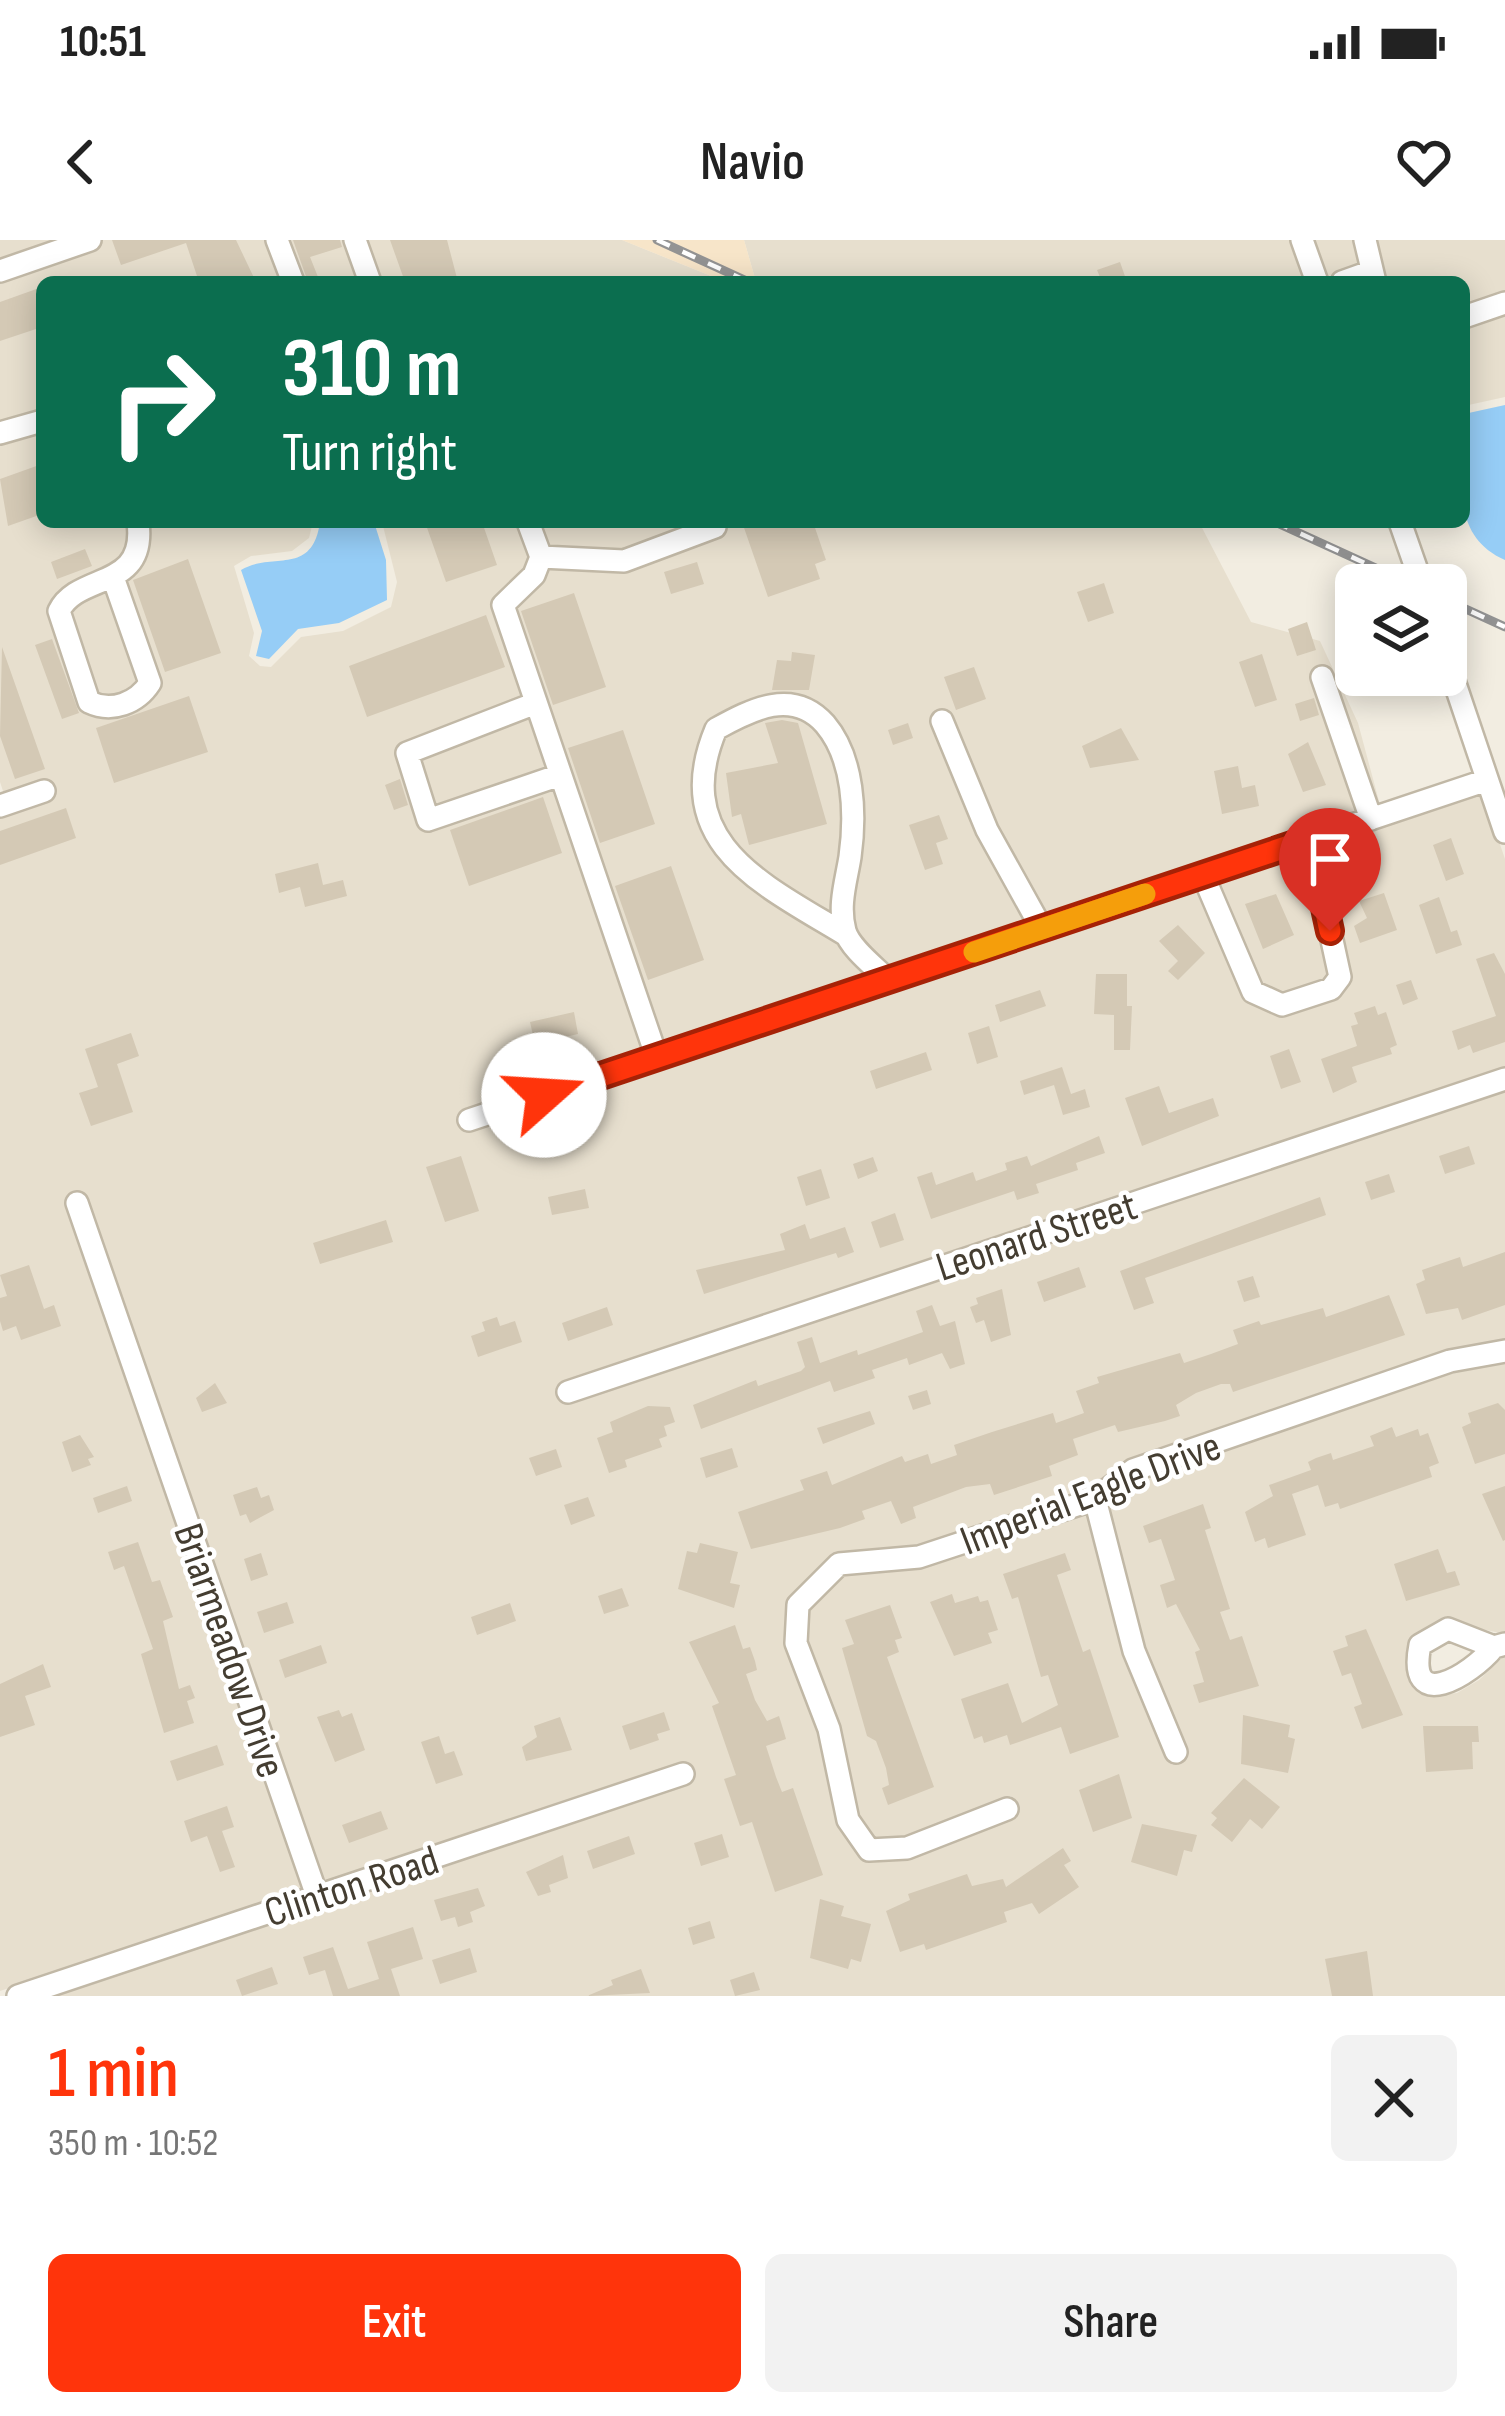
<!DOCTYPE html>
<html lang="en">
<head>
<meta charset="utf-8">
<style>
	:root { --surface:#fff; --page:#f2f2f2; --text:#222; --muted:#767676; --accent:#ff340b }
	body { margin:0; font-family:"Sofia Sans Condensed",sans-serif; background:var(--page); color:var(--text); height:100vh; display:flex; flex-direction:column; font-size:45px; white-space:nowrap }
	* { box-sizing:border-box; margin:0 }
	p { font-size:39px; color:var(--muted) }
	.icon { flex:none; width:66px; height:66px; fill:none; stroke:currentColor; stroke-width:2; stroke-linecap:round; stroke-linejoin:round }
	.map { position:relative; height:1756px; overflow:hidden }
	.panel { display:flex; flex-direction:column; background:var(--surface); flex:1 }
	.panel>* { flex:none }
	.guide { position:absolute; left:36px; top:36px; width:1434px; height:252px; border-radius:18px; box-shadow:0 6px 30px #0003; background:#0b6e4f; color:#fff; overflow:hidden }
	.controls { position:absolute; left:1335px; top:324px; display:grid; gap:24px }
	.controls a { display:grid; place-items:center; width:132px; height:132px; border-radius:18px; background:var(--surface); box-shadow:0 6px 30px #0003; font-size:60px }
	.pin { position:absolute; display:grid; place-items:center; width:102px; height:102px; color:#fff; margin:-123px -51px; border-radius:50% 50% 50% 0; rotate:-45deg; box-shadow:0 0 12px #0007 }
	.pin .icon { rotate:45deg }
	.me { position:absolute; width:132px; margin:-66px; rotate:71deg; stroke-linejoin:round; filter:drop-shadow(0 0 9px #0008) }
	.turn { display:flex; align-items:center; gap:42px; height:252px; padding:0 48px; font-size:54px }
	.turn .icon { width:156px; height:156px; stroke-width:2.5 }
	.turn b { display:block; font-size:84px; line-height:102px }
	.round { display:grid; place-items:center; flex:none; width:126px; height:126px; border-radius:18px; background:var(--page) }
	.summary { display:flex; align-items:center; justify-content:space-between; height:204px; padding:0 48px }
	h1 { font-size:72px; font-weight:600; line-height:90px; color:var(--accent) }
	.cta { display:flex; gap:24px; margin-top:auto; padding:24px 48px }
	.cta a { flex:1; height:138px; border-radius:18px; background:var(--accent); color:#fff; font-size:48px; font-weight:600; line-height:138px; text-align:center }
	.cta a+a { background:var(--page); color:var(--text) }
	.status { display:flex; justify-content:space-between; align-items:center; height:84px; padding:0 60px; background:var(--surface); direction:ltr }
	.status svg { height:33px; fill:currentColor }
	header { display:flex; justify-content:space-between; align-items:center; height:156px; padding:0 48px; background:var(--surface); font-size:54px; font-weight:600 }
	.map>svg:first-child { display:block }
	.residential { fill:#e7dfce }
	.commercial { fill:#f7e5c9 }
	.water { fill:#96cdf6 }
	.building { fill:#d4c9b5 }
	.lines { fill:none; stroke-linecap:round; stroke-linejoin:round }
	.minor-casing { stroke:#c1b8a6; stroke-width:26 }
	.minor { stroke:#fff; stroke-width:21 }
	.rail-casing { stroke:#939393; stroke-width:9 }
	.rail { stroke:#fff; stroke-width:4.5; stroke-dasharray:14; stroke-linecap:butt }
	.route-casing { stroke:#a62207; stroke-width:30 }
	.route { stroke:#ff340b; stroke-width:21 }
	.slow { stroke:#f59e0b; stroke-width:21 }
	.labels { text-anchor:middle; stroke-width:9; stroke-linejoin:round; paint-order:stroke }
	.street-label { font-size:42px; fill:#443d31; stroke:#fff }
</style>
</head>
<body>
<div class="status"><b>10:51</b><svg viewBox="0 0 49 12"><path d="M0 12V9h3v3zM5 12V6h3v6zM10 12V3h3v9zM15 12V0h3v12zM26 1h20v11H26zM47 4h2v5h-2z"/></svg></div>
<header><svg class="icon" aria-label="back" viewBox="0 0 24 24"><path d="M15 5l-7 7 7 7"/></svg>Navio<svg class="icon" aria-label="heart" viewBox="0 0 24 24"><path d="M12 20l-8-8c-3-5 5-10 8-4 3-6 11-1 8 4z"/></svg></header>
<div class="map">
<svg width="1505" height="1756" viewBox="0 0 1505 1756">
	<rect width="100%" height="100%" fill="#f2ede1"/>
	<path class="residential" d="M0 0H622L726 42H42V282H313L309 298 292 311 251 316 234 326 254 393 249 416 260 426 271 427 301 397 343 391 391 367 397 342 382 282H1199L1251 382 1320 401 1358 483 1380 565 662 805 652 779 636 785 645 811 458 873 465 893 1482 552 1505 619V828L556 1146 563 1164 1505 849V1101L1447 1111 1130 1221 1090 1250 916 1307 837 1315 791 1358 786 1401 820 1491 839 1582 862 1616 911 1618 1018 1575 1011 1556 905 1598 873 1600 856 1576 838 1487 805 1402 807 1370 843 1334 922 1327 1088 1272 1126 1413 1172 1525 1188 1518 1143 1408 1105 1264 1138 1239 1453 1130 1505 1121V1394L1443 1381 1415 1396 1408 1418 1419 1444 1441 1455 1457 1453 1479 1440 1505 1415V1756H50L695 1540 688 1522 322 1643 149 1152 133 1159 305 1649 0 1751V577L55 557 49 539 4 554 0 542Z
		M744 0H1291L1304 42H756Z
		M1312 0H1505V157L1464 166V42H1356L1351 29 1325 37Z"/>
	<path class="commercial" d="M622 0H744L756 42H726Z"/>
	<path class="water" d="M1505 165V320C1446 294 1464 231 1464 174Z
		M320 282H374L386 320 387 360 339 383 298 389 269 419 256 416 262 391 241 330C273 311 312 337 320 282Z"/>
	<path class="building" d="M112 0H236L256 42H199L186 3 121 25Z
		M293 0H340L342 7 310 17 320 42H308Z
		M390 0H447L458 42H405Z
		M1120 22 1127 42H1102L1097 30Z
		M42 47V87L0 101V62Z
		M42 224V274L8 286 0 239Z
		M425 282H482L497 325 446 342Z
		M742 282H813L826 320 815 324 820 339 768 357Z
		M85 309 92 326 57 339 51 322Z
		M188 319 221 413 165 432 133 340Z
		M697 322 704 344 671 354 664 332Z
		M1104 343 1114 373 1088 382 1077 352Z
		M574 353 606 447 553 465 521 371Z
		M486 375 505 427 367 477 349 426Z
		M1307 382 1316 410 1297 416 1288 389Z
		M52 399 79 473 62 479 35 405Z
		M2 407 45 529 15 539 0 496Z
		M792 412 815 415 809 450H772L777 420 791 421Z
		M1262 414 1277 460 1255 467 1239 422Z
		M974 427 986 459 956 470 944 437Z
		M189 456 208 512 114 543 96 488Z
		M1314 458 1319 475 1300 481 1295 464Z
		M782 480 798 483 827 584 749 605 741 574 732 577 726 533 778 523 765 483Z
		M908 483 913 498 893 505 888 490Z
		M1121 488 1139 520 1090 528 1082 506Z
		M623 490 655 584 600 603 568 508Z
		M1308 502 1326 545 1303 552 1288 514Z
		M1238 526 1242 548 1255 545 1259 566 1222 574 1214 531Z
		M400 539 408 565 394 570 385 545Z
		M543 557 562 613 469 646 450 590Z
		M66 568 76 598 0 625V591Z
		M939 575 948 599 936 603 943 624 925 630 909 585Z
		M1451 598 1464 634 1446 641 1433 605Z
		M1352 616 1357 624 1369 617 1375 629 1341 649 1338 624Z
		M318 623 323 645 343 640 347 656 305 667 300 647 279 653 275 634Z
		M671 626 704 720 648 740 615 646Z
		M1384 653 1397 690 1360 703 1354 686 1367 678 1359 661Z
		M1276 654 1294 695 1263 709 1245 664Z
		M1439 657 1451 692 1457 690 1462 705 1436 714 1419 665Z
		M1178 685 1205 713 1178 740 1168 731 1178 721 1159 701Z
		M1494 713 1505 734V802L1473 813 1470 805 1458 810 1452 791 1496 776 1476 719Z
		M1096 734H1127V766H1132L1130 810H1114V775L1094 774Z
		M1411 740 1418 759 1403 765 1396 745Z
		M1040 750 1046 766 1000 782 995 765Z
		M1375 766 1378 775 1386 772 1397 805 1390 808 1392 814 1352 827 1357 842 1333 853 1321 819 1357 806 1351 786 1358 784 1354 773Z
		M574 772 578 794 535 804 530 782Z
		M989 786 998 817 977 824 968 793Z
		M131 793 139 816 117 824 133 872 91 886 79 853 98 847 85 809Z
		M1289 809 1301 842 1281 849 1270 816Z
		M926 812 932 830 876 849 870 831Z
		M1062 827 1071 854 1085 849 1090 867 1063 875 1054 845 1024 855 1020 841Z
		M1159 846 1169 873 1213 858 1219 876 1142 906 1125 858Z
		M1099 896 1105 913 1076 923 1078 930 1036 944 1039 953 1017 960 1014 951 931 979 917 937 932 932 936 945 973 932 976 941 1007 930 1005 923 1027 916 1031 926Z
		M1469 906 1475 924 1445 934 1439 916Z
		M461 916 479 971 445 982 426 927Z
		M873 917 878 931 858 939 853 924Z
		M821 929 830 958 806 966 797 937Z
		M1389 934 1395 952 1371 960 1365 942Z
		M585 949 589 968 552 975 548 957Z
		M1320 957 1326 975 1145 1038 1154 1063 1134 1070 1120 1031Z
		M895 973 904 1000 880 1008 871 982Z
		M386 980 393 1002 320 1024 313 1003Z
		M805 984 810 999 845 987 854 1012 838 1018 836 1013 704 1054 696 1030 785 1010 780 994Z
		M1505 1012V1065L1462 1080 1458 1068 1426 1074 1416 1044 1425 1040 1422 1030 1460 1017 1463 1027Z
		M29 1025 44 1069 54 1065 61 1086 21 1100 16 1086 3 1091 0 1081V1058L7 1056 0 1035Z
		M1079 1027 1086 1047 1044 1062 1037 1042Z
		M1253 1036 1260 1057 1244 1062 1237 1041Z
		M1002 1049 1011 1095 991 1102 984 1080 976 1083 970 1067 978 1064 976 1058Z
		M1389 1055 1405 1095 1233 1152 1230 1144H1221L1196 1153 1176 1165 1180 1176 1165 1181 1118 1192 1115 1185 1073 1199 1078 1215 1049 1226 1052 1236 994 1255 990 1244 966 1247 913 1267 916 1278 901 1284 891 1261 862 1271 865 1279 840 1288 751 1309 738 1272 804 1250 800 1240 827 1231 832 1245 902 1216 905 1222 928 1214 931 1224 957 1215 954 1205 992 1192 1053 1173 1056 1183 1084 1173 1076 1151 1099 1143 1097 1137 1180 1113 1184 1123 1211 1114 1238 1104 1233 1090 1259 1081 1261 1085 1323 1068 1326 1077Z
		M932 1065 940 1086 955 1081 965 1124 950 1129 942 1113 909 1125 907 1118 872 1130 875 1138 834 1152 830 1141 701 1189 693 1165 756 1140 758 1146 801 1131 805 1127 797 1102 812 1097 820 1123 857 1110 858 1115 923 1092 916 1071Z
		M607 1067 613 1085 568 1101 562 1083Z
		M497 1077 500 1086 515 1081 522 1102 478 1117 471 1096 485 1091 482 1082Z
		M215 1143 227 1163 202 1172 196 1158Z
		M927 1150 931 1164 913 1170 908 1156Z
		M1498 1163 1505 1170V1214L1475 1224 1462 1187 1471 1183 1468 1173Z
		M648 1166 670 1167 675 1182 664 1186 667 1196 659 1199 662 1207 625 1220 627 1227 609 1233 597 1198 613 1192 610 1182Z
		M870 1171 875 1184 823 1204 817 1188Z
		M1392 1187 1396 1197 1418 1189 1420 1196 1428 1193 1439 1223 1429 1227 1432 1237 1340 1269 1338 1263 1325 1267 1318 1245 1292 1254 1306 1295 1268 1308 1265 1298 1255 1302 1245 1272 1273 1256 1269 1245 1311 1230 1308 1222 1316 1218 1331 1213 1333 1220 1374 1206 1370 1196Z
		M80 1195 94 1217 88 1219 91 1225 72 1232 62 1202Z
		M732 1208 738 1227 706 1238 700 1218Z
		M556 1209 562 1227 536 1236 529 1218Z
		M127 1246 132 1261 98 1273 93 1258Z
		M1505 1246V1300L1503 1301 1482 1254Z
		M257 1247 261 1258 269 1255 274 1270 250 1283 246 1274 240 1276 233 1255Z
		M588 1257 595 1276 571 1285 564 1265Z
		M1203 1264 1211 1288 1205 1290 1230 1369 1220 1372 1230 1400 1242 1396 1259 1446 1199 1463 1193 1445 1204 1442 1195 1412 1200 1410 1176 1364 1167 1368 1160 1345 1175 1340 1161 1299 1149 1303 1143 1286Z
		M138 1302 152 1342 160 1340 173 1377 163 1381 179 1449 190 1445 195 1458 187 1461 194 1483 164 1493 141 1414 153 1409 124 1326 114 1330 108 1312Z
		M700 1303 738 1312 730 1343 740 1345 734 1368 678 1349 687 1311 697 1313Z
		M1438 1309 1447 1333 1455 1331 1460 1345 1406 1361 1394 1324Z
		M261 1313 268 1335 251 1341 244 1319Z
		M1065 1313 1071 1330 1057 1335 1083 1412 1090 1409 1119 1497 1070 1514 1061 1487 1010 1505 1007 1495 984 1503 982 1496 974 1499 961 1459 1008 1443 1022 1483 1058 1465 1048 1435 1041 1437 1018 1357 1012 1359 1003 1334Z
		M622 1348 629 1366 604 1374 598 1356Z
		M952 1354 955 1363 978 1356 980 1362 988 1360 998 1390 988 1393 992 1403 954 1416 930 1362Z
		M287 1362 294 1383 264 1393 257 1372Z
		M510 1363 516 1381 477 1395 471 1377Z
		M890 1365 902 1398 895 1400 899 1412 887 1417 934 1547 888 1565 882 1548 889 1545 886 1528 876 1501 867 1496 842 1408 854 1404 845 1380Z
		M735 1385 743 1409 750 1407 755 1421 757 1430 746 1434 755 1460 767 1481 779 1476 784 1492 786 1499 766 1506 776 1537 782 1552 793 1548 823 1635 775 1652 752 1582 740 1586 724 1539 736 1535 712 1466 719 1463 689 1402Z
		M1366 1389 1403 1475 1362 1489 1354 1467 1362 1464 1351 1433 1342 1436 1333 1411 1348 1406 1345 1396Z
		M321 1405 327 1423 285 1438 279 1420Z
		M43 1424 51 1447 25 1456 35 1485 0 1497V1444Z
		M339 1470 342 1477 352 1473 365 1510 335 1522 317 1477Z
		M664 1472 670 1490 657 1494 659 1500 630 1510 622 1486Z
		M1243 1475 1290 1485 1288 1497 1295 1499 1288 1533 1241 1524Z
		M560 1477 572 1510 526 1521 522 1507 537 1497 534 1486Z
		M1423 1486H1478L1479 1502H1472L1473 1529 1426 1532Z
		M439 1496 445 1514 454 1511 463 1535 436 1544 421 1502Z
		M217 1505 224 1525 177 1541 170 1521Z
		M1119 1534 1132 1578 1093 1592 1079 1550Z
		M1244 1538 1280 1567 1262 1589 1250 1579 1232 1602 1211 1585 1217 1578 1211 1573Z
		M227 1566 234 1587 222 1591 235 1627 220 1632 207 1596 191 1602 184 1581Z
		M381 1571 388 1589 349 1603 342 1585Z
		M1142 1584 1197 1595 1192 1612 1184 1610 1177 1636 1131 1622Z
		M722 1594 729 1617 701 1626 694 1603Z
		M629 1596 635 1614 593 1629 587 1611Z
		M1063 1608 1071 1621 1064 1625 1079 1647 1039 1674 1032 1663 1004 1672 1007 1682 926 1710 924 1704 900 1712 886 1671 910 1660 908 1654 967 1634 972 1646 1003 1639 1006 1647Z
		M563 1615 568 1638 549 1645 551 1652 538 1656 526 1632Z
		M478 1648 485 1666 470 1672 473 1682 458 1687 455 1677 441 1681 434 1660Z
		M820 1659 844 1666 841 1676 871 1684 861 1722 851 1719 848 1729 810 1718Z
		M710 1681 715 1698 693 1705 688 1688Z
		M413 1687 423 1719 391 1729 400 1756H333L325 1730 309 1735 303 1717 333 1707 348 1749 379 1739 367 1702Z
		M470 1708 477 1732 440 1744 432 1720Z
		M1367 1711 1373 1756H1332L1325 1719Z
		M272 1727 278 1744 242 1756 236 1740Z
		M641 1729 650 1753 587 1756 613 1745 611 1740Z
		M754 1732 760 1750 735 1756 730 1740Z"/>
	<g class="lines">
		<g class="minor-casing">
			<path id="minor" d="M277 0 293 42
				M355 0 370 42
				M1302 0 1317 42
				M1365 0 1375 42
				M0 31 90 0
				M1342 42 1370 32
				M1464 77 1505 63
				M0 193 42 181
				M528 282 541 317 534 335 503 365 657 818
				M1400 282 1422 345
				M541 317 624 321 715 287 713 282
				M114 340 150 443C137 463 112 473 89 462L59 371C78 332 147 351 138 282
				M1446 417 1505 592
				M1322 437 1371 579
				M536 463 407 513 428 580 560 535
				M942 481 987 590 1042 689
				M0 566 44 551
				M1203 635 1253 752 1282 765 1331 749 1340 737 1310 599
				M846 695C764 645 668 603 716 489 752 469 793 448 825 484 854 518 856 574 850 617 846 642 838 665 845 691 850 708 875 727 888 740
				M469 880 1487 540
				M77 963 317 1656
				M568 1152 1505 839
				M1095 1259 1134 1411 1176 1512
				M1494 1407C1470 1436 1406 1475 1420 1405L1448 1389 1494 1407 1505 1404
				M1007 1569 907 1608 869 1610 848 1580 829 1489 796 1403 798 1365 839 1324 919 1317 1095 1259 1133 1230 1450 1121 1505 1111
				M18 1756 683 1534"/>
		</g>
		<use href="#minor" class="minor"/>
		<g class="rail-casing">
			<path id="rail" d="M657 0 749 42
				M1275 282 1413 345
				M1446 360 1505 387"/>
		</g>
		<use href="#rail" class="rail"/>
	</g>
	<g class="lines">
		<g class="route-casing">
			<path id="route" d="M544 855 1310 599 1330 691"/>
		</g>
		<use href="#route" class="route"/>
		<path class="slow" d="M974 712 1145 654"/>
	</g>
	<g class="labels">
		<g class="street-label">
			<text transform="translate(1036 995) rotate(-18)" y="15">Leonard Street</text>
			<text transform="translate(1090 1252) rotate(-21)" y="15">Imperial Eagle Drive</text>
			<text transform="translate(231 1410) rotate(71)" y="15">Briarmeadow Drive</text>
			<text transform="translate(351 1645) rotate(-18)" y="15">Clinton Road</text>
		</g>
	</g>
</svg>
<div class="controls">
<a><svg class="icon" aria-label="layers" viewBox="0 0 24 24"><path d="M12 4l9 5-9 5-9-5zM3 14l9 5 9-5"/></svg></a>
</div>
<div class="pin" style="left:1330px;top:691px;background:#d93025"><svg class="icon" aria-label="arrive" viewBox="0 0 24 24"><path d="M6 21V4h12l-3 4 3 4H6"/></svg></div>
<svg class="me" style="left:544px;top:855px" viewBox="-20 -20 40 40"><circle r="19" fill="#fff"/><path d="M0-13L10 11 0 6-10 11z" fill="#ff340b"/></svg>
<div class="guide">
<div class="turn"><svg class="icon" aria-label="right" viewBox="0 0 24 24"><path d="M7 20v-9h11M14 6l5 5-5 5"/></svg><div><b>310 m</b>Turn right</div></div>
</div>
</div>
<section class="panel">
<div class="summary"><div><h1>1 min</h1><p>350 m · 10:52</p></div><a class="round"><svg class="icon" aria-label="close" viewBox="0 0 24 24"><path d="M6 6l12 12M18 6L6 18"/></svg></a></div>
<div class="cta"><a>Exit</a><a>Share</a></div>
</section>
</body>
</html>
